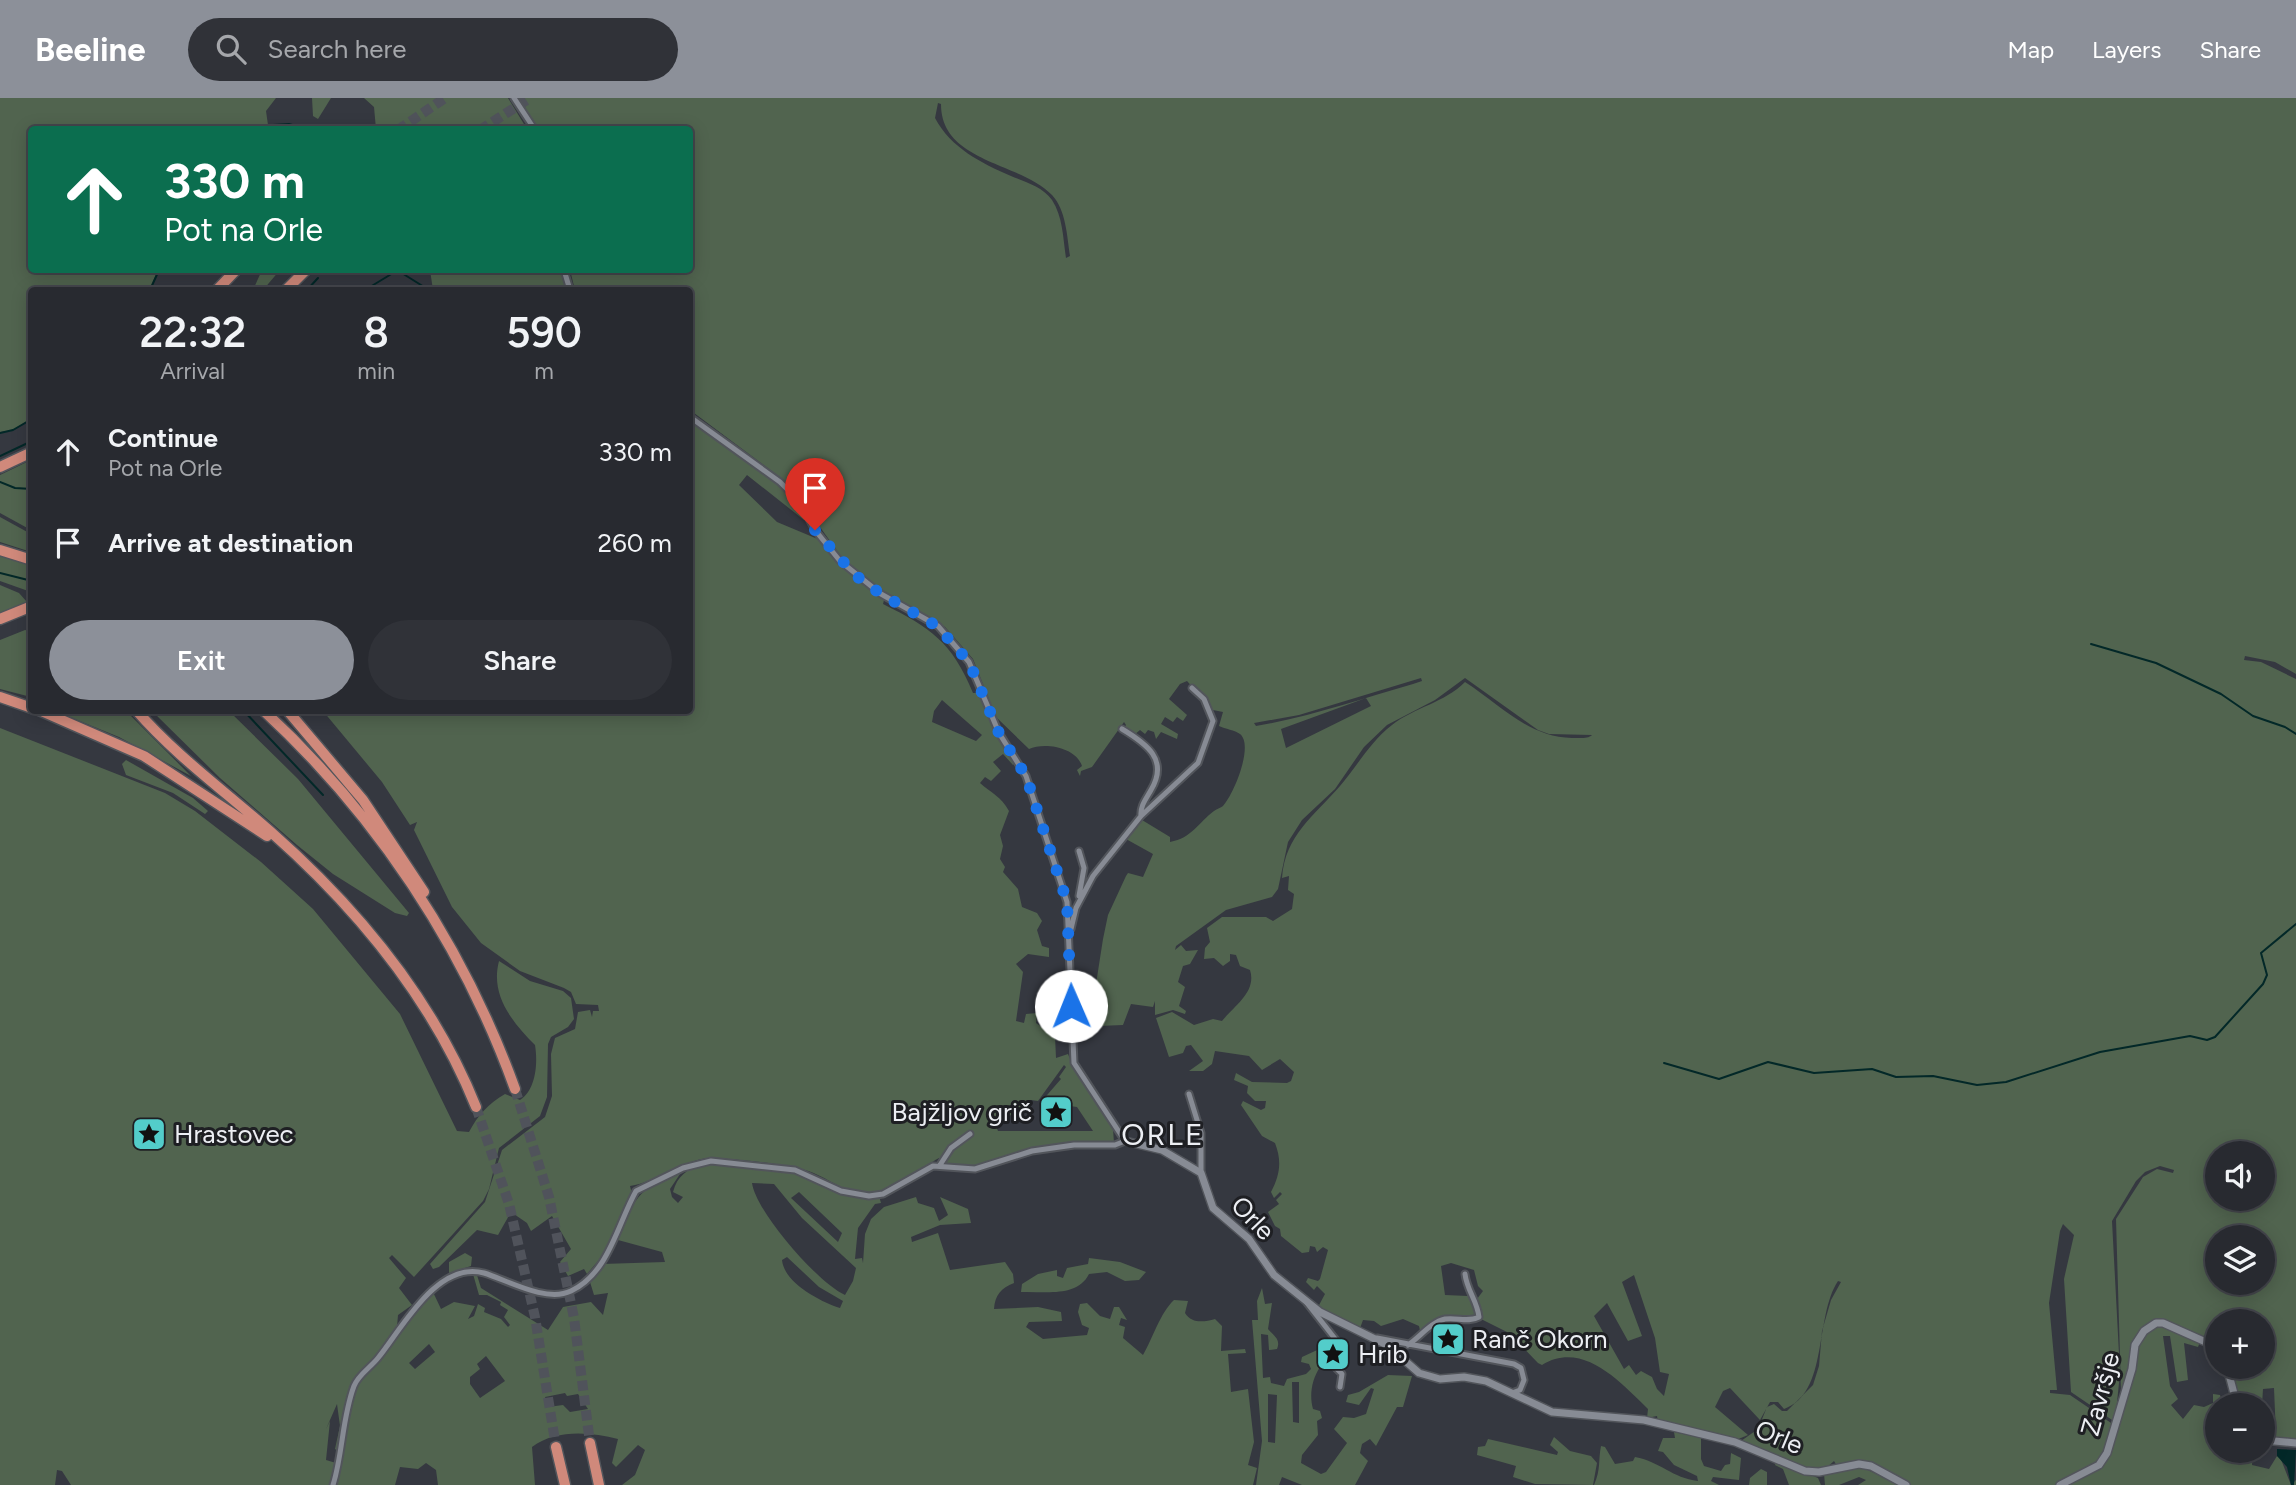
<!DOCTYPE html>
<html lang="en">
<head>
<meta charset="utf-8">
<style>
	:root { --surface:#282a30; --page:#303238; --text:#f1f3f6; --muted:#a5a7ab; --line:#44464c; --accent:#8c9099 }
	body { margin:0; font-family:Figtree,sans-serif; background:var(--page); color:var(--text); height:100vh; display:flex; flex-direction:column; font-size:26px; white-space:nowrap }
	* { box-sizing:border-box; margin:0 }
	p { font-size:23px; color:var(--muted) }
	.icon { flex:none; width:38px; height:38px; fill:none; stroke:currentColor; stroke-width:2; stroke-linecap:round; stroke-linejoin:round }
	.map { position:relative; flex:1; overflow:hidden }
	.drawer { position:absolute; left:28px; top:189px; width:665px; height:427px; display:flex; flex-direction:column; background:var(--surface); border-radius:7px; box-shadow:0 4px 18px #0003,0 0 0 2px var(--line) }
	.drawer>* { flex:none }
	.guide { position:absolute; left:28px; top:28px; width:665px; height:147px; border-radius:7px; box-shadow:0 4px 18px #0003,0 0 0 2px var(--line); background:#0b6e4f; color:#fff; overflow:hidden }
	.tools { position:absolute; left:2205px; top:1043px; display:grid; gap:14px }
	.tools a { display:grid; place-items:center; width:70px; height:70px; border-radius:50%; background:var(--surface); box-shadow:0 4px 18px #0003,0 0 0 2px var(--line); font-size:35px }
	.pin { position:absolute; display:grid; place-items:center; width:60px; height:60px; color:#fff; margin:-72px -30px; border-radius:50% 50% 50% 0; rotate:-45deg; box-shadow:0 0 7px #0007 }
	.pin .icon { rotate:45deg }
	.me { position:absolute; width:77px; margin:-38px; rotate:359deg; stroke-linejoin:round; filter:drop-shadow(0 0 5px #0008) }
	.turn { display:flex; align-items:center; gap:24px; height:147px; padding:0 21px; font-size:32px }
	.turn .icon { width:91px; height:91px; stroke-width:2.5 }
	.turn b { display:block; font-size:49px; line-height:60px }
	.eta { display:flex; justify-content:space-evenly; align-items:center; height:119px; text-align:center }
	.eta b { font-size:42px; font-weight:600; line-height:49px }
	.button { display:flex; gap:14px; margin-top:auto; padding:14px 21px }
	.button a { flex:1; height:80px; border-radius:42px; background:var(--accent); color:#fff; font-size:28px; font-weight:600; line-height:80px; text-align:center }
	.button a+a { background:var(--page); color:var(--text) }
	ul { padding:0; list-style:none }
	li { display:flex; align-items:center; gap:21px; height:91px; padding:0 21px }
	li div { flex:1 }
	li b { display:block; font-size:26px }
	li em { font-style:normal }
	header { display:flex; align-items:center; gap:42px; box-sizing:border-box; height:98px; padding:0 35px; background:var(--accent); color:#fff }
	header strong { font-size:33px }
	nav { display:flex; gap:38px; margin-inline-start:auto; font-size:24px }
	.search { width:490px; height:63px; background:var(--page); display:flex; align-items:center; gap:18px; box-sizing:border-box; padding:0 24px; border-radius:38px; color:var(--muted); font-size:26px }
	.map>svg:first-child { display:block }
	.green { fill:#51644f; fill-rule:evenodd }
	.water { fill:#032828 }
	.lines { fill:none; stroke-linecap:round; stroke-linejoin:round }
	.stream { stroke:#032828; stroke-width:2 }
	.motorway-tunnel { stroke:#50535b; stroke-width:10; stroke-dasharray:10 5; stroke-linecap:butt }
	.minor-casing { stroke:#52555b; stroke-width:9 }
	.tertiary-casing { stroke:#52555b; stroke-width:10 }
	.motorway-casing { stroke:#52555b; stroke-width:13 }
	.minor { stroke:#878b94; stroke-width:5 }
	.tertiary { stroke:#878b94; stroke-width:7 }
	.motorway { stroke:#d0897b; stroke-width:10 }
	.route { stroke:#1a73e8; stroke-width:12; stroke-dasharray:0 21.6 }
	.labels { text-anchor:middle; stroke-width:6; stroke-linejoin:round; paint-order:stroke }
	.poi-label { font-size:26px; fill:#eceef3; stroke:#1e1f23; text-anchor:start }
	.street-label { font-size:26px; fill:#eceef3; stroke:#1e1f23 }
	.quarter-label { font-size:30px; letter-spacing:2px; fill:#eceef3; stroke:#1e1f23 }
</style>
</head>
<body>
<header>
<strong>Beeline</strong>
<div class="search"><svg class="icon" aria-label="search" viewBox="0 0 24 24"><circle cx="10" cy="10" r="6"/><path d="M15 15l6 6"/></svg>Search here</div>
<nav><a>Map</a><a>Layers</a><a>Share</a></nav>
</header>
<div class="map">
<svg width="2296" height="1387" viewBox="0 0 2296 1387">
	<rect width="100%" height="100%" fill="#353840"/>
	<path class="green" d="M0 0H276L266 13 268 27 261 31 32 32V172H158L149 192H32L31 320 13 332 0 334Z
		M312 0H331L318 21 313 18Z
		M364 0H508L527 31H376L374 9Z
		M515 0H2296V576L2275 564 2245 558 2244 562 2261 564 2296 581V1344L2263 1340V1335L2276 1338 2274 1290 2263 1291 2262 1307H2239L2229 1269H2263V1223H2217V1247L2162 1223 2139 1235 2121 1293 2116 1121 2143 1079 2157 1071 2173 1075 2174 1072 2160 1068 2145 1074 2136 1083 2112 1123 2120 1275 2115 1324 2071 1294 2064 1181 2074 1137 2063 1126 2060 1133 2049 1205 2057 1292H2050V1295L2070 1297 2114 1327 2097 1367 2055 1387H1909L1872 1366 1837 1368 1834 1363 1825 1371 1807 1372 1741 1343 1758 1331 1767 1309 1774 1306 1782 1313H1787L1813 1287 1819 1268 1822 1233 1831 1202 1841 1184 1838 1183C1814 1219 1829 1295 1784 1311L1778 1304H1770L1760 1322 1730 1290 1723 1293 1715 1309 1748 1337 1736 1342 1658 1324 1657 1318 1647 1320 1648 1311C1620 1284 1583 1242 1542 1267L1538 1265 1509 1235 1481 1221 1477 1201 1483 1193 1478 1188 1474 1172 1451 1165 1441 1168 1445 1197 1468 1198 1475 1209 1476 1219 1430 1227 1421 1237 1419 1228 1403 1221 1381 1228 1374 1223 1363 1222 1359 1233 1318 1209 1325 1196 1317 1188 1314 1192 1306 1184 1308 1180 1318 1183 1320 1181 1328 1152 1323 1149 1317 1154 1315 1149 1310 1148 1309 1154 1302 1155 1281 1138 1280 1131 1275 1128 1268 1114 1279 1106 1276 1102 1282 1096 1280 1094 1274 1100 1271 1094C1280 1077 1282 1063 1275 1045L1262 1038 1241 1007 1243 1003 1261 1012 1265 1010 1266 1003H1255L1247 995 1248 988 1234 982 1236 975 1252 984 1287 985 1291 983 1294 974 1280 961 1262 972 1249 958 1215 953 1212 966 1203 973H1189L1203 963 1191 947 1186 948 1183 955 1169 959 1156 920 1172 914 1194 927 1213 921 1222 923C1234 908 1257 894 1250 872L1240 868 1236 857 1230 856V863L1223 868 1214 860 1204 861 1205 850 1210 844 1207 830 1222 819H1266L1273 823 1292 811 1294 796 1288 792 1289 778 1282 780C1285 737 1314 718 1340 688 1358 667 1370 644 1392 627 1415 609 1444 605 1465 584 1501 607 1528 639 1572 640 1580 640 1588 641 1592 637L1549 636 1538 632 1465 580 1435 602 1387 627 1364 649 1335 691 1302 722 1288 744 1278 791 1272 799 1226 812 1176 848 1175 852 1181 847 1186 853 1198 852 1190 866 1183 868 1178 884 1185 889 1179 908 1186 913 1185 916 1173 912 1155 917V903L1153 909 1131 906 1123 927 1098 928 1096 886 1103 841 1108 817 1126 778 1128 775 1143 779 1153 756 1126 741 1142 722 1170 739V744C1192 740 1198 725 1214 713 1216 711 1221 710 1223 708 1234 696 1254 647 1240 636 1235 632 1225 631 1219 628L1223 614 1213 612 1187 583 1180 586 1169 601 1187 617 1183 623 1177 619 1173 624 1165 619 1161 626 1178 636 1177 641 1161 634 1156 641 1154 634 1148 632 1145 636 1140 632 1134 637 1124 630 1126 627 1124 624 1092 669 1081 673 1080 678 1077 672 1082 668C1076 649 1044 644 1029 651L996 619 973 561 945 529 876 490 848 468 789 386 690 312V192H575L570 172H690V32L534 31ZM938 5 941 6C941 65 1021 64 1052 97 1066 112 1067 138 1070 158L1066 160C1063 140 1063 119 1052 102 1043 89 1025 84 1011 78 981 65 951 50 935 20ZM1421 580 1422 583 1413 586C1361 601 1309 619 1256 628L1254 625 1299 617ZM1366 600 1371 608 1286 650 1281 631ZM2217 1055H2263V1101H2217ZM2217 1139H2263V1185H2217ZM1634 1177 1655 1240 1660 1274 1669 1276 1664 1298 1657 1291 1652 1279 1641 1273 1636 1277 1629 1267 1624 1271 1594 1218 1607 1205 1628 1243 1642 1238 1622 1184Z
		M262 172H280L263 192H253Z
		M430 172H560L566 192H433Z
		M690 323 784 391 806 419 804 422 747 377 739 387 777 424 820 442 834 460 884 502 883 506C931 530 952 544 973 595H977L987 608 997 638 1015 665 1013 667 1003 656 993 664 1001 673 991 683 985 679 980 685C991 695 1001 698 1009 713L1000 737 1003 748 1000 761 1005 769 1003 774 1018 791 1022 809 1037 815 1042 823 1037 832 1042 848 1049 850V859L1028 856 1016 866 1023 874 1016 923 1024 925 1026 916 1037 915 1036 925 1055 938 1056 960 1068 956 1074 971 1113 1031 1114 1045 1059 1046 1023 1053 973 1069 941 1065 939 1060C922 1069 897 1090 875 1094 847 1100 830 1079 805 1072 789 1066 727 1060 710 1060 681 1062 658 1084 630 1088L632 1096 605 1155 587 1176 584 1171 568 1178 560 1164 571 1151 552 1118 531 1133 527 1125 511 1114 498 1137 477 1132 439 1169 433 1171 430 1166 485 1104 502 1052 545 1019 552 998 551 956 555 940 575 931 578 914 590 912 592 919 593 913H599L598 907 576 906 571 894 564 890 520 873 481 845 452 809 414 732 417 724 410 727 382 684 323 613 690 612ZM942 602 982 637 976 643 932 624 934 613ZM1064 967 1066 969 1059 979 1061 981 1041 1004 1077 1009 1093 1033H998L996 1028 1031 1002 1038 1003Z
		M31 362V432L0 415V377Z
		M0 419 31 436V454L0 444Z
		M0 456 31 467V494L0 483Z
		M0 487 19 495 27 504 0 515Z
		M25 532 31 533V599L0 591V542Z
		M55 613H126L191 678 119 639Z
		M152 613H229L298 681 409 815 407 818 395 815 333 776 297 747 220 680Z
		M0 630 165 695 195 713 261 764 313 811 400 916 457 1033 469 1034C478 1017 488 1006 505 996L520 1002C536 992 538 965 535 947 512 924 490 897 499 863L530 883 563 893 571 900 574 921 568 929 551 939 548 946 547 999 540 1018 499 1050 489 1091 483 1103 414 1179 392 1157 389 1160 406 1180 399 1190 412 1207 398 1217 397 1229 384 1250 358 1278 338 1353 335 1351 340 1328 337 1306 326 1331 330 1323 326 1362 336 1365 331 1387H71L62 1373 57 1372 55 1387H0Z
		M126 662 193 700 208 713 205 716 173 695 126 677 122 666Z
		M1057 904H1069V943H1058Z
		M703 1066 796 1075 843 1097 879 1098 881 1105 875 1106 858 1130 855 1161 862 1160 863 1165 865 1136 871 1121 884 1109 916 1099 918 1105 934 1110 939 1123 948 1117 940 1099 968 1111 971 1125 940 1127 911 1139 912 1144 938 1135 950 1172 1005 1164 1013 1176 1014 1185C1001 1190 995 1197 994 1211L1038 1209 1061 1214 1062 1223 1029 1224 1026 1229 1043 1241 1087 1237 1089 1230 1082 1227 1078 1214 1080 1206 1087 1205 1100 1218 1110 1221 1114 1209H1119L1127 1222 1121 1220 1119 1227 1125 1229 1123 1240 1143 1257C1153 1240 1160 1215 1174 1202L1188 1203 1185 1215C1192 1226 1204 1224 1215 1221L1222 1228 1221 1253 1245 1251 1246 1255 1228 1256 1231 1294 1248 1291 1254 1344 1248 1367 1257 1370 1253 1387H622L635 1377 645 1352 638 1347 616 1369 612 1365 618 1341C590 1334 556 1331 532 1349L535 1387H438L436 1372 426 1365 418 1371 400 1369 395 1387H336L356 1288 384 1257 403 1227 433 1194 441 1211 454 1204 475 1208 468 1221 474 1218 478 1206 485 1210 484 1214 501 1221 508 1229 510 1227 504 1219 508 1212 500 1207 501 1204 487 1197H479L473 1176 477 1177 481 1190 548 1232 563 1209 591 1204 603 1217 608 1195 594 1197 590 1184 602 1166 665 1164 662 1154 618 1142C636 1097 637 1092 682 1073L670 1091 672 1099 678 1105 683 1099 673 1094C677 1078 687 1071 703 1066ZM752 1085 774 1086 802 1120 856 1170 853 1183 845 1197C818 1185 756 1114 752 1085ZM799 1094 842 1135 838 1144 791 1100ZM787 1159 819 1189 843 1203 840 1210C821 1204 784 1185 782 1162ZM429 1246 435 1254 415 1271 409 1265ZM486 1258 505 1283 480 1300 470 1286V1279L480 1271 477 1266ZM565 1295 567 1298 578 1296 588 1311 570 1314 563 1307 548 1309 545 1299Z
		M465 1155 472 1159 471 1168 449 1175V1164Z
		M1089 1160 1120 1164 1146 1174 1139 1182 1125 1183 1107 1174 1089 1176C1077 1200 1045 1193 1021 1194L1022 1186 1038 1176 1057 1172V1178L1063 1180 1067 1170 1088 1166Z
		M1262 1190 1265 1206 1272 1205 1268 1231C1274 1238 1281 1241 1277 1251L1269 1252 1268 1237 1261 1236 1263 1280 1270 1279 1271 1285 1284 1288 1287 1281 1306 1276 1311 1271 1309 1266 1301 1264 1302 1259 1328 1247 1333 1249 1331 1264 1320 1269C1312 1281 1309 1297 1313 1311L1320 1313 1322 1320 1317 1323 1318 1337 1302 1357 1301 1365 1321 1376 1326 1374 1347 1345 1334 1331 1343 1319 1354 1320 1366 1316 1374 1291 1371 1290 1359 1307 1346 1304 1348 1297 1359 1294 1388 1277 1412 1278 1403 1309H1397L1376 1348 1370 1341 1362 1346 1360 1355 1368 1363 1355 1387H1302L1282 1379 1279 1387H1256L1262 1343 1252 1222H1258L1257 1203ZM1292 1284H1299V1325L1293 1324ZM1268 1296 1277 1297 1275 1345 1268 1344Z
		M2162 1227 2200 1244 2198 1249 2184 1245 2188 1282 2177 1284 2170 1238H2163L2170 1288 2178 1301 2171 1307 2183 1321 2194 1307 2204 1309 2213 1305V1296L2220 1297 2223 1307H2217V1353H2253L2252 1367 2269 1371 2277 1358 2280 1359 2291 1387 2296 1382V1387H2065L2101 1368 2138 1245 2152 1229Z
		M1674 1334 1701 1340V1361L1704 1368 1721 1373 1725 1367 1730 1366 1731 1355 1741 1360 1739 1382 1713 1379 1711 1383 1719 1387H1594C1601 1371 1598 1363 1601 1348L1605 1349 1615 1366 1633 1363 1635 1359C1661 1364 1672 1380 1698 1383L1697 1378 1674 1367 1663 1354 1658 1353 1663 1340H1675Z
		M1554 1339 1570 1353 1591 1358 1597 1365 1593 1387 1535 1386 1513 1379 1516 1368 1477 1357 1478 1349 1485 1348 1488 1341 1557 1357 1558 1354 1550 1347Z
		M1776 1363 1818 1380 1821 1387H1789L1783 1371 1775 1367Z
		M1861 1369 1901 1387H1858L1866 1382 1859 1379 1839 1387H1825L1824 1376Z
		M1761 1371 1767 1374V1387H1749L1750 1380Z"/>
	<path class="water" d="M2277 1351 2296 1352 2294 1387H2291L2287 1369 2277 1358Z"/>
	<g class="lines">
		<path class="stream" d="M273 27 289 26 302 30
			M263 32 268 29
			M397 172 429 192
			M150 192 159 172
			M307 192 318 180
			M365 192 398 172
			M0 335 13 332 32 321
			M0 358 32 343
			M0 384 15 390 32 391
			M0 475 32 483
			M2091 546 2156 565 2221 596 2253 618 2285 629 2296 636
			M243 612 323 697
			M1664 965 1719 981 1768 964 1814 975 1872 971 1896 979 1933 978 1977 987 2006 984 2100 954 2190 938 2207 942 2215 939 2263 886 2267 877 2261 855 2296 826"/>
		<path class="motorway-tunnel" d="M398 32 445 0
			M480 32 530 0
			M515 991 549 1099 574 1220 590 1345
			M476 1009 509 1106 535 1219 556 1349"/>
		<g class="minor-casing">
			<path id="minor" d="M514 0 535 32
				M564 172 570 192
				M1122 631C1147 646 1169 662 1151 692 1146 701 1140 708 1141 718
				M1079 753 1084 770 1079 798
				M1071 831 1076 810 1093 778 1141 718 1198 665 1213 623 1204 601 1192 590
				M1189 996 1201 1035V1075
				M940 1067 951 1050 970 1036
				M1307 1205 1336 1242 1335 1269 1342 1276 1340 1289
				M1377 1240 1514 1266 1521 1270 1524 1282 1520 1292 1512 1295
				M1408 1247C1420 1239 1431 1224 1445 1221 1457 1219 1468 1225 1479 1219 1477 1202 1467 1193 1465 1176
				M333 1387C343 1355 342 1320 354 1288 358 1277 370 1270 378 1260 401 1232 437 1162 484 1175 507 1182 546 1205 571 1193 609 1175 617 1127 636 1093L683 1070 711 1063 795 1072 841 1093 869 1098 883 1096 933 1068 975 1071 1032 1053 1074 1047H1115L1125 1043 1074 965 1067 804 1026 678 999 635 969 564 938 528 881 496 840 463 815 432 800 404 780 384 690 319"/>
		</g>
		<g class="tertiary-casing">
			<path id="tertiary" d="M1125 1043 1162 1052 1201 1075 1213 1110 1249 1141 1274 1177 1320 1214 1387 1247 1419 1275 1440 1281 1464 1279 1486 1283 1552 1314 1644 1322 1735 1344 1805 1373 1819 1374 1859 1366 1871 1368 1906 1387
				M2227 1269 2237 1307
				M2263 1342 2296 1345
				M2060 1387 2099 1367 2107 1355 2132 1271 2135 1247 2144 1233 2156 1225H2163L2217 1249"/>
		</g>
		<g class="motorway-casing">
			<path id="motorway" d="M217 192 236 172
				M286 192 306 172
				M0 369 32 354
				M0 452 32 462
				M0 521 32 508
				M0 599 32 610
				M39 612 144 658 267 738
				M136 612C176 658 226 694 271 734 357 810 433 902 476 1009
				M263 612C376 716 463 847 515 991
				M287 612 363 702 424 794
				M590 1345 599 1387
				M556 1349 565 1387"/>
		</g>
		<use href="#minor" class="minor"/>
		<use href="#tertiary" class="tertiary"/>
		<use href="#motorway" class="motorway"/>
	</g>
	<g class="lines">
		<path class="route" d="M815 432 855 477 881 496 937 528 969 564 999 635 1026 678 1067 804 1071 908"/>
	</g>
	<defs>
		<g id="sight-square" transform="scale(1.75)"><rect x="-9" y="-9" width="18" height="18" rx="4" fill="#53cdca" stroke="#1e1f23"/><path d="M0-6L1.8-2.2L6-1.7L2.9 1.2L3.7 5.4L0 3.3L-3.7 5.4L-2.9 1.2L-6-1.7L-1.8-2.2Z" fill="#111"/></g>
	</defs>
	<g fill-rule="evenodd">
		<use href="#sight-square" x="1056" y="1014"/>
		<use href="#sight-square" x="149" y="1036"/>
		<use href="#sight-square" x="1448" y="1241"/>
		<use href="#sight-square" x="1333" y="1256"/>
	</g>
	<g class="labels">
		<g class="poi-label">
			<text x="1032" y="1023" text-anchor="end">Bajžljov grič</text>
			<text x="174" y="1045">Hrastovec</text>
			<text x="1472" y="1250">Ranč Okorn</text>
			<text x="1358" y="1265">Hrib</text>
		</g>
		<g class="street-label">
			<text transform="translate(1253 1120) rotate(46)" y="9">Orle</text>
			<text transform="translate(2100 1296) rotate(-75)" y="9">Završje</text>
			<text transform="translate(1779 1339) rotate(23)" y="9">Orle</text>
		</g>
		<g class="quarter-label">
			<text x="1163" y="1047">ORLE</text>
		</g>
	</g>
</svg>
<div class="tools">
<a><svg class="icon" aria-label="sound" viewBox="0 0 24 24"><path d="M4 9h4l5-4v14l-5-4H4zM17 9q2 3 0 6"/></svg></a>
<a><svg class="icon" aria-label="layers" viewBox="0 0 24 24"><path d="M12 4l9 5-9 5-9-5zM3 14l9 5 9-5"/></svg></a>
<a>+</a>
<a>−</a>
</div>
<div class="pin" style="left:815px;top:432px;background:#d93025"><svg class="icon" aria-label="arrive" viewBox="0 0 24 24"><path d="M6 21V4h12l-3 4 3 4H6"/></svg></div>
<svg class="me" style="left:1071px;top:908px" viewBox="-20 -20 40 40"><circle r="19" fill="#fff"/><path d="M0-13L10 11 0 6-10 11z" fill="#1a73e8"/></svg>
<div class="guide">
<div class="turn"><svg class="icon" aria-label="ahead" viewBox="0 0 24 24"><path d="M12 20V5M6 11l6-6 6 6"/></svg><div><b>330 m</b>Pot na Orle</div></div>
</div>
<section class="drawer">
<div class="eta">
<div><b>22:32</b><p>Arrival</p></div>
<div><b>8</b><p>min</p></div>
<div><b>590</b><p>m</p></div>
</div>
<ul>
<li><svg class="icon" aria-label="ahead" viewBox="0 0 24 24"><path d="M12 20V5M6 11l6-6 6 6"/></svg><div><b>Continue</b><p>Pot na Orle</p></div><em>330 m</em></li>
<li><svg class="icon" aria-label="arrive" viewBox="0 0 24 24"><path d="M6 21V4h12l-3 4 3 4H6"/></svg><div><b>Arrive at destination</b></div><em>260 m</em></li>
</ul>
<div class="button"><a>Exit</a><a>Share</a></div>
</section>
</div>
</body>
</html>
